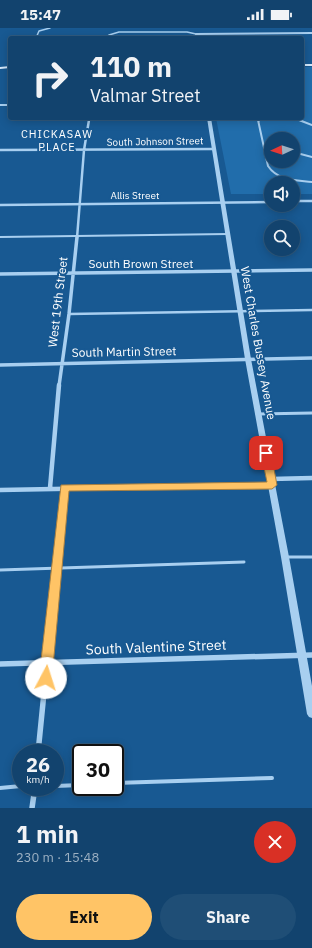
<!DOCTYPE html>
<html lang="en">
<head>
<meta charset="utf-8">
<style>
	:root { --surface:#12436e; --page:#1f4e76; --text:#f1f3f6; --muted:#9cb0c2; --line:#315c81; --accent:#ffc466 }
	body { margin:0; font-family:"IBM Plex Sans",sans-serif; background:var(--page); color:var(--text); height:100vh; display:flex; flex-direction:column; font-size:15px; white-space:nowrap }
	* { box-sizing:border-box; margin:0 }
	p { font-size:13px; color:var(--muted) }
	.icon { flex:none; width:22px; height:22px; fill:none; stroke:currentColor; stroke-width:2; stroke-linecap:round; stroke-linejoin:round }
	.map { position:relative; height:780px; overflow:hidden }
	.sheet { display:flex; flex-direction:column; background:var(--surface); flex:1 }
	.sheet>* { flex:none }
	.banner { position:absolute; left:8px; top:8px; width:296px; height:84px; border-radius:4px; box-shadow:0 2px 10px #0003,0 0 0 1px var(--line); background:#12436e; color:var(--text); overflow:hidden }
	.needle { width:26px; rotate:266deg }
	.fabs { position:absolute; left:264px; top:104px; display:grid; gap:8px }
	.fabs a { display:grid; place-items:center; width:36px; height:36px; border-radius:50%; background:var(--surface); box-shadow:0 2px 10px #0003,0 0 0 1px var(--line); font-size:20px }
	.speed { position:absolute; left:12px; top:716px; display:flex; gap:8px; font-size:20px; font-weight:700; text-align:center }
	.speed>* { display:grid; place-content:center; width:52px; height:52px; border-radius:50%; background:var(--surface); box-shadow:0 2px 10px #0003,0 0 0 1px var(--line); line-height:1 }
	.speed small { font-size:10px; font-weight:400 }
	.speed .limit { border:2px solid #111; border-radius:6px; background:#fff; color:#111 }
	.pin { position:absolute; display:grid; place-items:center; width:34px; height:34px; color:#fff; margin:-17px; border-radius:8px; box-shadow:0 2px 6px #0006 }
	.me { position:absolute; width:44px; margin:-22px; rotate:5deg; stroke-linejoin:round; filter:drop-shadow(0 0 3px #0008) }
	.turn { display:flex; align-items:center; gap:14px; height:84px; padding:0 16px; font-size:18px }
	.turn .icon { width:52px; height:52px; stroke-width:2.5 }
	.turn b { display:block; font-size:28px; line-height:34px }
	.round { display:grid; place-items:center; flex:none; width:42px; height:42px; border-radius:21px; background:var(--page) }
	.head { display:flex; align-items:center; justify-content:space-between; height:68px; padding:0 16px }
	h1 { font-size:24px; font-weight:700; line-height:30px }
	.button { display:flex; gap:8px; margin-top:auto; padding:8px 16px }
	.button a { flex:1; height:46px; border-radius:24px; background:var(--accent); color:#111; font-size:16px; font-weight:700; line-height:46px; text-align:center }
	.button a+a { background:var(--page); color:var(--text) }
	.status { display:flex; justify-content:space-between; align-items:center; height:28px; padding:0 20px; background:var(--surface); direction:ltr }
	.status svg { height:11px; fill:currentColor }
	.map>svg:first-child { display:block }
	.green { fill:#216dab; fill-rule:evenodd }
	.lines { fill:none; stroke-linecap:round; stroke-linejoin:round }
	.service-far4 { stroke:#a8cff0; stroke-width:1.5 }
	.service-far3 { stroke:#a8cff0; stroke-width:2 }
	.service-far2 { stroke:#a8cff0; stroke-width:2.5 }
	.service-far1 { stroke:#a8cff0; stroke-width:3 }
	.service { stroke:#a8cff0; stroke-width:4 }
	.minor-far4 { stroke:#a8cff0; stroke-width:2 }
	.minor-far3 { stroke:#a8cff0; stroke-width:2.5 }
	.minor-far2 { stroke:#a8cff0; stroke-width:3.5 }
	.minor-far1 { stroke:#a8cff0; stroke-width:4.5 }
	.minor { stroke:#a8cff0; stroke-width:5.5 }
	.tertiary { fill:#a8cff0; fill-rule:evenodd }
	.secondary { fill:#d5e9fb; fill-rule:evenodd }
	.route { fill:#ffc466; stroke:#a67f42 }
	.labels { text-anchor:middle; stroke-width:4; stroke-linejoin:round; paint-order:stroke }
	.far-street-label { font-size:10px; fill:#fff; stroke:#185992 }
	.far-neighbourhood-label { font-size:11px; letter-spacing:1px; fill:#fff; stroke:#185992 }
	.street-label { font-size:12px; fill:#fff; stroke:#185992 }
	.near-street-label { font-size:14px; fill:#fff; stroke:#185992 }
</style>
</head>
<body>
<div class="status"><b>15:47</b><svg viewBox="0 0 49 12"><path d="M0 12V9h3v3zM5 12V6h3v6zM10 12V3h3v9zM15 12V0h3v12zM26 1h20v11H26zM47 4h2v5h-2z"/></svg></div>
<div class="map">
<svg width="312" height="780" viewBox="0 0 312 780">
	<rect width="100%" height="100%" fill="#185992"/>
	<path class="green" d="M302 39H312V166H293V155H271V166H231L216 90H302ZM271 111H293V133H271Z"/>
	<g class="lines">
		<path class="service-far4" d="M36 10 39 3 50 0
			M107 10 109 7 119 4H187L196 6
			M258 90 259 93
			M294 90 302 93"/>
		<path class="service-far3" d="M258 92 268 138C278 153 296 152 312 154
			M299 92 312 97
			M293 124 312 129
			M0 209 228 206"/>
		<path class="service-far2" d="M69 286 312 282"/>
		<path class="service-far1" d="M258 386 312 385
			M285 529H312
			M0 542 244 534"/>
		<path class="service" d="M115 755 272 750
			M55 758 81 757
			M0 760 21 758"/>
		<path class="minor-far4" d="M197 10 196 6 312 5
			M0 77H10
			M89 93V90"/>
		<path class="minor-far3" d="M0 122 213 121
			M293 173H312
			M0 177 271 174
			M77 210 84 122 89 92"/>
		<path class="minor-far2" d="M0 246 312 242
			M0 337 312 330
			M59 358 69 286 77 209"/>
		<path class="minor-far1" d="M271 451 312 450
			M50 460 59 357
			M0 462 272 457
			M56 545 64 460"/>
		<path class="minor" d="M0 636 312 627
			M38 725 56 544
			M32 780 35 759"/>
		<path class="tertiary" d="M207 90H211L251 331 289 529 312 658V690L309 689 307 686 281 529 245 331Z"/>
		<path class="secondary" d="M302 36H312V38H302Z
			M10 38V40L0 41V39Z"/>
	</g>
	<path class="route" d="M266 422 271 425 277 457 272 461 69 463 52 650 50 653 46 655 41 653 39 650 61 457 267 454 261 425Z"/>
	<g class="labels">
		<g class="far-street-label">
			<text transform="translate(155 113) rotate(-1)" y="4">South Johnson Street</text>
			<text x="135" y="171">Allis Street</text>
		</g>
		<g class="far-neighbourhood-label">
			<text x="57" y="110">CHICKASAW<tspan x="57" dy="13">PLACE</tspan></text>
		</g>
		<g class="street-label">
			<text x="141" y="240">South Brown Street</text>
			<text transform="translate(58 274) rotate(-83)" y="4">West 19th Street</text>
			<text transform="translate(258 315) rotate(80)" y="4">West Charles Bussey Avenue</text>
			<text transform="translate(124 324) rotate(-1)" y="4">South Martin Street</text>
		</g>
		<g class="near-street-label">
			<text transform="translate(156 619) rotate(-2)" y="5">South Valentine Street</text>
		</g>
	</g>
</svg>
<div class="fabs">
<a><svg class="needle" viewBox="-14 -14 28 28"><path d="M0-13l5 13h-10z" fill="#e53935"/><path d="M0 13l5-13h-10z" fill="#9cb0c2"/></svg></a>
<a><svg class="icon" aria-label="sound" viewBox="0 0 24 24"><path d="M4 9h4l5-4v14l-5-4H4zM17 9q2 3 0 6"/></svg></a>
<a><svg class="icon" aria-label="search" viewBox="0 0 24 24"><circle cx="10" cy="10" r="6"/><path d="M15 15l6 6"/></svg></a>
</div>
<div class="speed"><div>26<small>km/h</small></div><div class="limit">30</div></div>
<div class="pin" style="left:266px;top:425px;background:#d93025"><svg class="icon" aria-label="arrive" viewBox="0 0 24 24"><path d="M6 21V4h12l-3 4 3 4H6"/></svg></div>
<svg class="me" style="left:46px;top:650px" viewBox="-20 -20 40 40"><circle r="19" fill="#fff"/><path d="M0-13L10 11 0 6-10 11z" fill="#ffc466"/></svg>
<div class="banner">
<div class="turn"><svg class="icon" aria-label="right" viewBox="0 0 24 24"><path d="M7 20v-9h11M14 6l5 5-5 5"/></svg><div><b>110 m</b>Valmar Street</div></div>
</div>
</div>
<section class="sheet">
<div class="head"><div><h1>1 min</h1><p>230 m · 15:48</p></div><a class="round" style="background:#d93025;color:#fff"><svg class="icon" aria-label="close" viewBox="0 0 24 24"><path d="M6 6l12 12M18 6L6 18"/></svg></a></div>
<div class="button"><a>Exit</a><a>Share</a></div>
</section>
</body>
</html>
